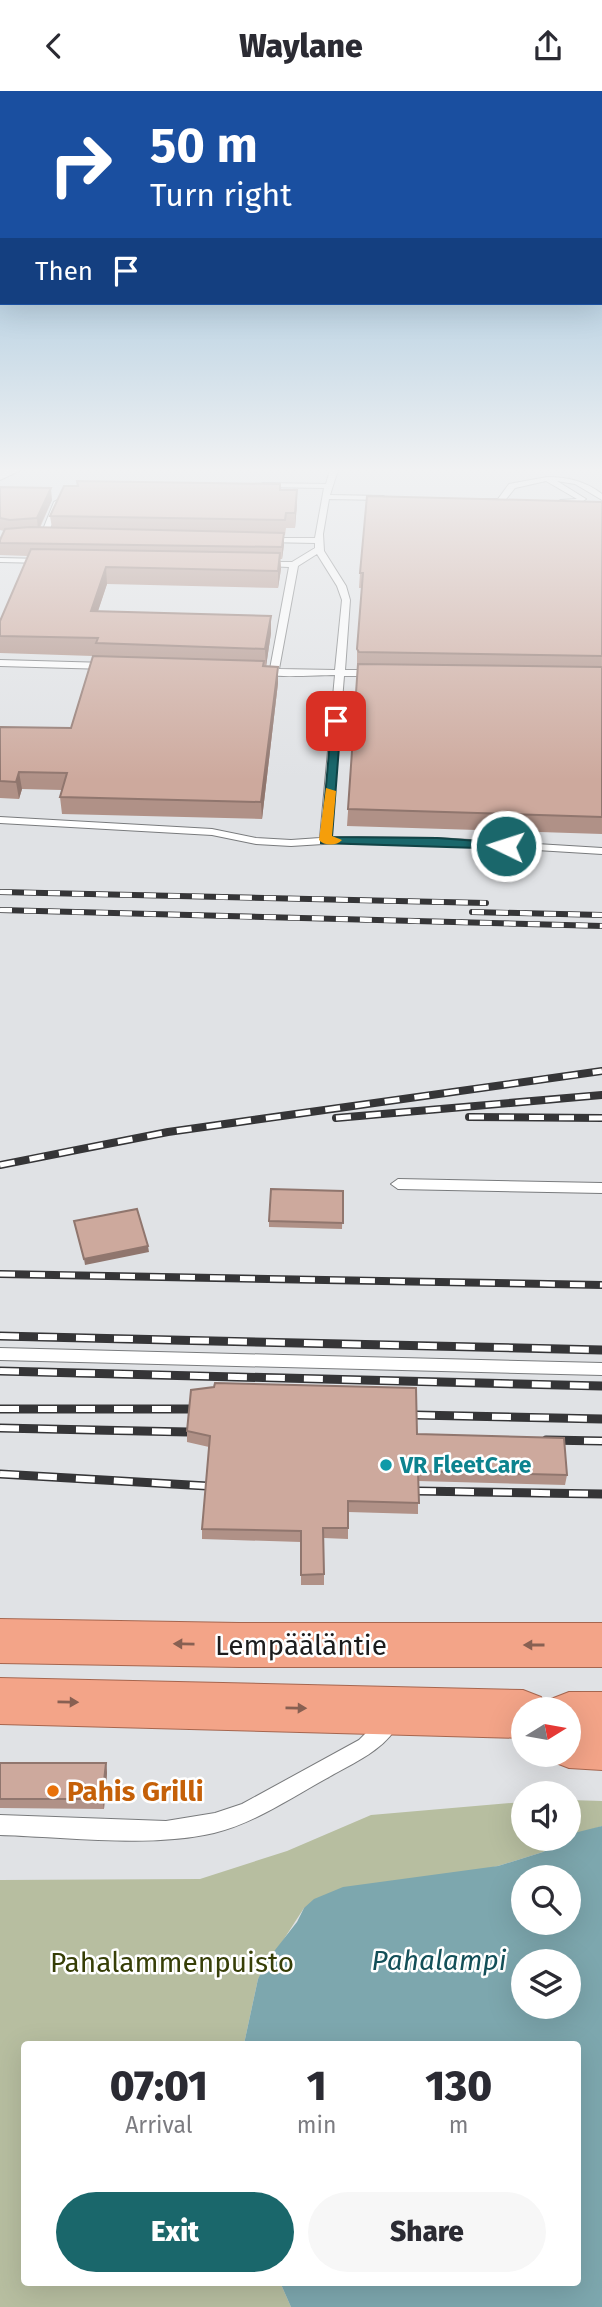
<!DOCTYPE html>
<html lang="en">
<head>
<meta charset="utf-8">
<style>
	:root { --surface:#fff; --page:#f7f7f7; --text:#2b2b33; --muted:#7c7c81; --accent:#1a676b }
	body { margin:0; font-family:"Fira Sans",sans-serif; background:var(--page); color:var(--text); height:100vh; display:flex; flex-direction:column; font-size:26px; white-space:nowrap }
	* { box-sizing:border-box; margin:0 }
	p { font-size:23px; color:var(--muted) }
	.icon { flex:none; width:38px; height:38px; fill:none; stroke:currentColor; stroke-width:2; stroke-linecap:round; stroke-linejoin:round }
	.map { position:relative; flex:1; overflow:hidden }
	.sheet { position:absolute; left:21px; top:1950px; width:560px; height:245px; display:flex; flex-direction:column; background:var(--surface); border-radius:7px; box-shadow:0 7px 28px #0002 }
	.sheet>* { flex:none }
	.guide { position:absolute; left:0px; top:0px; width:602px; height:214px; box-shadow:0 7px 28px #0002; background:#1a4fa0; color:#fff; overflow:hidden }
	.needle { width:46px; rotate:79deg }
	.tools { position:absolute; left:511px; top:1606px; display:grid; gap:14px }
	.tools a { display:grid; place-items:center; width:70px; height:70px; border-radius:50%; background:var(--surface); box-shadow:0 7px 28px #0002; font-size:35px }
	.pin { position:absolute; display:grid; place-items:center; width:60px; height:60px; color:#fff; margin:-30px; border-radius:14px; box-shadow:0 4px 10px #0006 }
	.me { position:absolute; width:77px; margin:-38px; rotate:274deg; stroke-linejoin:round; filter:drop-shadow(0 0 5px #0008) }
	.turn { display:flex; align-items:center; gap:24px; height:147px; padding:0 35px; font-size:32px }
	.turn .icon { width:91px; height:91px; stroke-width:2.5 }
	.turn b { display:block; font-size:49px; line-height:60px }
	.then { display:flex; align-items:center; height:66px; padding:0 35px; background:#0003; gap:14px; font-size:26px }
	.eta { display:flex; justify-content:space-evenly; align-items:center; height:119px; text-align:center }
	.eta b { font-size:42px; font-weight:800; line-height:49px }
	.cta { display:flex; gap:14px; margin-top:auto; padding:14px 35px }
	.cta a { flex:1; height:80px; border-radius:42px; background:var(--accent); color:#fff; font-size:28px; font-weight:800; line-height:80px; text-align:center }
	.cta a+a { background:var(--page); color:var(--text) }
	header { display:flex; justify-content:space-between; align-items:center; height:91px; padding:0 35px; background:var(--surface); font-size:32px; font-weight:800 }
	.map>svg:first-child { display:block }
	.green { fill:#b7bea0 }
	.water { fill:#7da7ae; fill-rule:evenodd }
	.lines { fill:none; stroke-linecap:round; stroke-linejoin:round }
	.service-casing { stroke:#797b7d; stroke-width:2 }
	.minor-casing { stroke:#797b7d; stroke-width:2 }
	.trunk-casing { stroke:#a6664f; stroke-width:2 }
	.service { fill:#fff; fill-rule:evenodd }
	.minor { fill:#fff; fill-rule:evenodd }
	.trunk { fill:#f3a488; fill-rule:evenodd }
	.rail-far2-casing { stroke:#353537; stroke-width:6 }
	.rail-far1-casing { stroke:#353537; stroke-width:8 }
	.rail-casing { stroke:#353537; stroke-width:9 }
	.rail-far2 { stroke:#fff; stroke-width:4.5; stroke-dasharray:12; stroke-linecap:butt }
	.rail-far1 { stroke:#fff; stroke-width:5; stroke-dasharray:15; stroke-linecap:butt }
	.rail { stroke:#fff; stroke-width:6; stroke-dasharray:19; stroke-linecap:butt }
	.wall { fill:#b09187 }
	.shaded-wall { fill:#90766e }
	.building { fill:#cda99d; stroke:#90766e; stroke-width:2 }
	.oneway { fill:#886052 }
	.route { fill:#1a676b; stroke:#114346; stroke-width:2 }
	.slow { fill:#f59e0b }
	.culture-dot { fill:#0f9aa8; stroke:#fff; stroke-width:2.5 }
	.food-dot { fill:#e8710a; stroke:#fff; stroke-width:2.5 }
	.labels { text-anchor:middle; stroke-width:5; stroke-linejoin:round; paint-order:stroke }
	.culture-label { font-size:23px; font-weight:bold; fill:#0d838f; stroke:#fff; text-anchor:start }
	.near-street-label { font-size:28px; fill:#1c1c1d; stroke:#fff }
	.near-food-label { font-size:28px; font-weight:bold; fill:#c56008; stroke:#fff; text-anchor:start }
	.near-water-label { font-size:28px; font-style:italic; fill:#134f58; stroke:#fff }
	.near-park-label { font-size:28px; fill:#363e06; stroke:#fff }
</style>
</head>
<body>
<header><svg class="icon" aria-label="back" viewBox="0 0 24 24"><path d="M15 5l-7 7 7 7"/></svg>Waylane<svg class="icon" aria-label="share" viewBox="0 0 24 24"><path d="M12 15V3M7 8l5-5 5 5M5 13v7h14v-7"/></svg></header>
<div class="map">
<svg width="602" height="2216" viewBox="0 0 602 2216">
	<rect width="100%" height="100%" fill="#e0e2e5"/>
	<path class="green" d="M569 1709 602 1710V1735L569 1746Z
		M523 1711V1748H565L543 1761 498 1775 304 1817 258 1888 244 1953H24V2191H280L291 2216H0V1789L200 1788 287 1760 371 1724Z"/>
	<path class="water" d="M602 1735V2216H291L280 2191H578V1953H244L258 1888 268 1868 297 1831 304 1817 314 1808 343 1796 498 1775 543 1761 569 1748 574 1742ZM523 1787H569V1832H523ZM523 1871H569V1916H523Z"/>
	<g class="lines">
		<g class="service-casing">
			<path id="service" d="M330 379H338L330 404 383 405 387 407 383 409 329 408 323 443 324 460 346 495 350 509 345 579H377L382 582 377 585H344L331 746 437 747 602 757V763L437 753 355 751 291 755 256 753 212 744 0 732V726L212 738 256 747 291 749 320 747 335 584C318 584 266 588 255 581L260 578H270L289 476 264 475 260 473 264 471H292L315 457V452L265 451 261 449 265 447H315L324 397 263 396 259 394 263 392 326 393ZM317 463 337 495 342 509 335 579 279 578 298 475Z
				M547 386C568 386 585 390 602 403V409L575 393 557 390 586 408 578 414 558 413 557 411 561 409 577 408 546 390 515 397 503 412H484L480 410 484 408H498L509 393Z
				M58 409 62 411 47 444 40 446 54 411Z
				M0 467 44 468 48 470 44 472 0 471Z
				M0 569 107 572 112 575 107 578 0 575Z
				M398 1088 602 1092V1102L398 1098 391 1093Z
				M0 1257 602 1272V1284L0 1269Z
				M390 1622 397 1625 399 1631C387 1658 353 1672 329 1686 292 1706 255 1732 214 1742 149 1757 67 1746 0 1744V1724L166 1730 215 1722 242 1713 359 1649 383 1625Z"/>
		</g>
		<g class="minor-casing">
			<path id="minor" d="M0 379H21L0 389Z"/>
		</g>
		<g class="trunk-casing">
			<path id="trunk" d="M0 1528 239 1532H602V1576H239L0 1572Z
				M0 1587 523 1599 541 1606 546 1618 551 1608 569 1601H602V1679L569 1677 551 1670 548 1664H569V1619H523V1647L0 1633Z"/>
		</g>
		<use href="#service" class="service"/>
		<use href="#minor" class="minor"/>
		<use href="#trunk" class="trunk"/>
		<g class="rail-far2-casing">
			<path id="rail-far2" d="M0 801 486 812
				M0 819 602 835
				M472 821 602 824"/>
		</g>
		<g class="rail-far1-casing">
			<path id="rail-far1" d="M469 1026 602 1027
				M336 1027 602 1004
				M0 1074 168 1041 602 980
				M0 1183 602 1194"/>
		</g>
		<g class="rail-casing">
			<path id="rail" d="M0 1245 602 1259
				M0 1280 602 1295
				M0 1318H191
				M416 1324 602 1328
				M0 1337 188 1341
				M546 1349 602 1350
				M0 1383 207 1395
				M417 1400 602 1403"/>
		</g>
		<use href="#rail-far2" class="rail-far2"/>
		<use href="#rail-far1" class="rail-far1"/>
		<use href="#rail" class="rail"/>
	</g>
	<path class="wall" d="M77 390 280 393 281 399H297V413L295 437H286L285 444H284V454L282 468H280L281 478 278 497 107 493 98 520 271 525V542L266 575 278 576V592L262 728 62 723 60 706 62 699 22 698 19 708 0 707V636L71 637 93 565 0 562V530L28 465 0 464V449L4 440 0 439V396L52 409 40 437H52L50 425 77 395Z
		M602 411V743L347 735 358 576 357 574V558L362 497H359L360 482Z
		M343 1100 342 1138 269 1136V1130Z
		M187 1340 417 1343 567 1384 565 1394 418 1390V1423L348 1421V1448L324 1447V1494H301V1451L202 1448V1438L209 1356 187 1351Z
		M0 1672H106L107 1682 104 1718 0 1717Z"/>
	<path class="shaded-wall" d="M51 397 52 409 38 439 37 427Z
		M297 399V413L295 437V422Z
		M284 442V454L282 468V456Z
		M280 462 281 478 278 497V480Z
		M106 476 107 493 92 538 91 520Z
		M271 525V542L266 576 265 558Z
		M278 576V592L262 728 261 711Z
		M19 681 22 698 19 708 16 691Z
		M148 1155 149 1161 85 1174 84 1168Z
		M106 1672 107 1682 104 1718 102 1708Z"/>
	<path class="building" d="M77 390 280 393V399H297L295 422H286L285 429 50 425 64 395H78Z
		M0 396 51 397 37 427 10 429 0 427Z
		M367 405 602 411V565L359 561 357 558 363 482H360Z
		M30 436 284 442 282 456 0 452V449L5 438Z
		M31 458 280 462 278 480 106 476 91 520 271 525 265 558 96 552 98 547 0 545V530Z
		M93 565 264 570 263 575 278 576 261 711 60 706 67 682 19 681 16 691 0 690V636L71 637Z
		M358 573 602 576V726L348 718Z
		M271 1098 343 1100V1132L269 1130Z
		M137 1118 148 1155 84 1168 74 1130Z
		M215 1292 416 1297 417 1343 564 1347 567 1384 418 1380 419 1412 348 1410V1437H323L324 1483 301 1484V1440L202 1438 210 1345 187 1340 191 1299 214 1296Z
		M0 1672H106L102 1708H0Z"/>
	<defs><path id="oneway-solid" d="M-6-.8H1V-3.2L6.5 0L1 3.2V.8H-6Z" transform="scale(1.75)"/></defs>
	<g class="oneway">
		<use href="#oneway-solid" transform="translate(184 1553) rotate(-179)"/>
		<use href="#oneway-solid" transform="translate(534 1554) rotate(180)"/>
		<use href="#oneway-solid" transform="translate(68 1611) rotate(1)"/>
		<use href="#oneway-solid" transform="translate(296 1617) rotate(1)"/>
	</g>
	<linearGradient id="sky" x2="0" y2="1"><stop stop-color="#7dafd1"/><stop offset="0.55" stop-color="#f1f2f3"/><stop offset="1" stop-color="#f1f2f3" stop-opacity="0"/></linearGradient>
	<rect width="602" height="689" fill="url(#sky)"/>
	<path class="route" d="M332 627 341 630 332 746 437 747 506 752 511 753V758L321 752Z"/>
	<path class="slow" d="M326 697 336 700 332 745 342 749C337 755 324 755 319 749Z"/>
	<circle class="culture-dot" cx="386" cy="1374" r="7"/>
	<circle class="food-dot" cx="53" cy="1700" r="7"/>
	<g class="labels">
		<g class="culture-label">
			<text x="400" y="1382">VR FleetCare</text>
		</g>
		<g class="near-street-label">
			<text x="301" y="1564">Lempääläntie</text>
		</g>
		<g class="near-food-label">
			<text x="67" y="1710">Pahis Grilli</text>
		</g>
		<g class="near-water-label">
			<text x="439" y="1879">Pahalampi</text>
		</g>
		<g class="near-park-label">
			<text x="172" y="1881">Pahalammenpuisto</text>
		</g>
	</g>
</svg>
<div class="tools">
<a><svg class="needle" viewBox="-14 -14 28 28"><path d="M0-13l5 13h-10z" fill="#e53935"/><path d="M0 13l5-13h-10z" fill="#7c7c81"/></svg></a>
<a><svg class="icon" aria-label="sound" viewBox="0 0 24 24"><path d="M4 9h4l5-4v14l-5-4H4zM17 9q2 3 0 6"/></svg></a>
<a><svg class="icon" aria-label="search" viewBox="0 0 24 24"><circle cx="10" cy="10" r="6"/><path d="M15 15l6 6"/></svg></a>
<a><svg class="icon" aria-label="layers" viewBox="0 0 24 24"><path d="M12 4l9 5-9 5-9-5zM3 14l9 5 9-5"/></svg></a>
</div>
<div class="pin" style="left:336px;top:630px;background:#d93025"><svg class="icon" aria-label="arrive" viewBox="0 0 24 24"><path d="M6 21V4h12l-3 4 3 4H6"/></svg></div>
<svg class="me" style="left:506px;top:755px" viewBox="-20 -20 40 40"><circle r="17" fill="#1a676b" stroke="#fff" stroke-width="3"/><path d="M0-11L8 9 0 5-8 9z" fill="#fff"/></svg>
<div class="guide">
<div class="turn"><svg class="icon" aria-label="right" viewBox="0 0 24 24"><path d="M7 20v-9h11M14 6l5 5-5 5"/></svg><div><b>50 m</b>Turn right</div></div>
<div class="then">Then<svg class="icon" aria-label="arrive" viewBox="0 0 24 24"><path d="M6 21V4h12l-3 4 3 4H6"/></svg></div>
</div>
<section class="sheet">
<div class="eta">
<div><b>07:01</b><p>Arrival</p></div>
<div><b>1</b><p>min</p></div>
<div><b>130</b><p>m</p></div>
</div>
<div class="cta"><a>Exit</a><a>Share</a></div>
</section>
</div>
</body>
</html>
